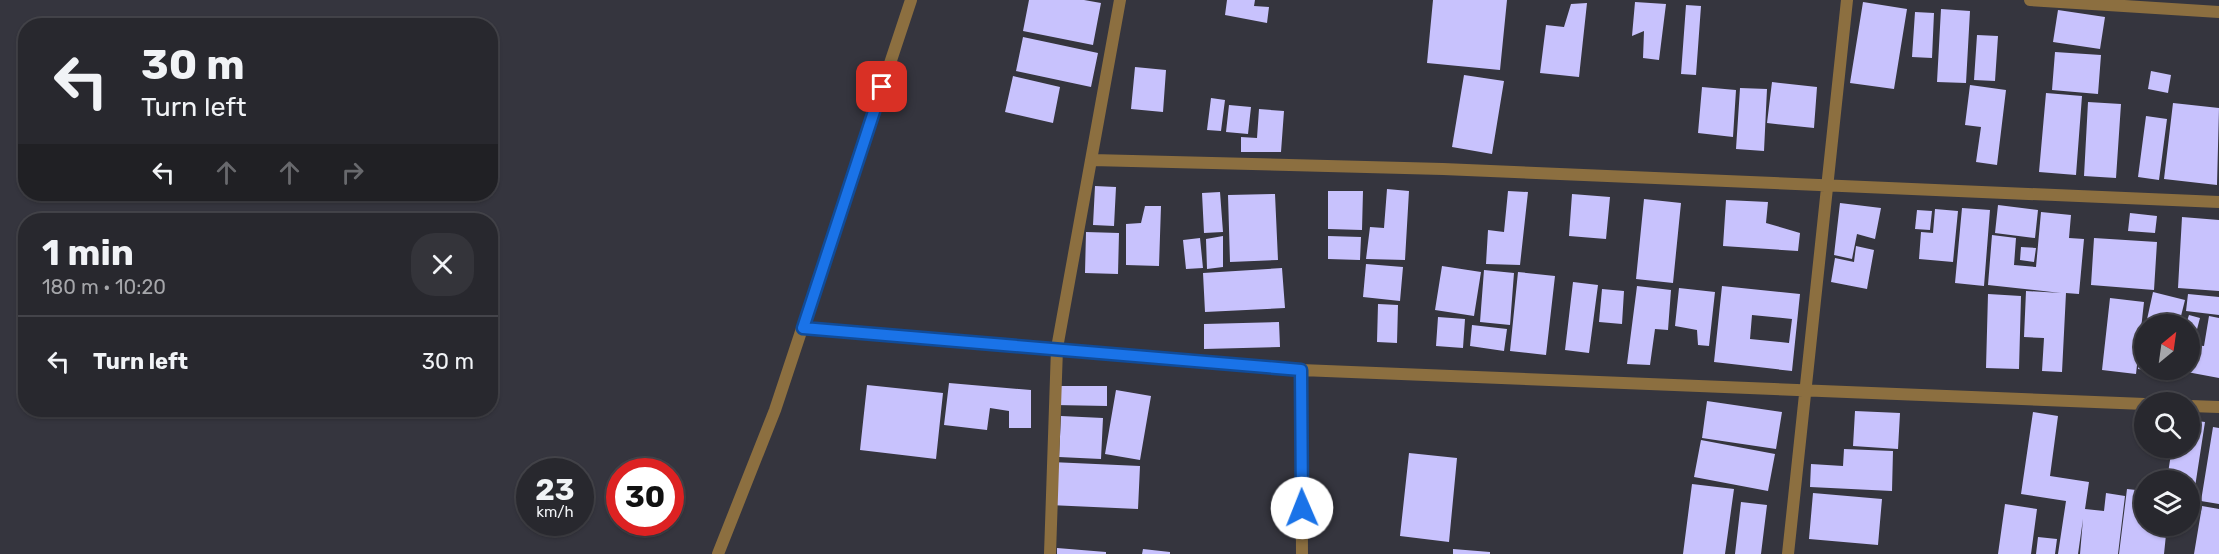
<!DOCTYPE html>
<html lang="en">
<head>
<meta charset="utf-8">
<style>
	:root { --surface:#28282e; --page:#34343a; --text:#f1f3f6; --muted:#a5a6aa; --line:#44444a }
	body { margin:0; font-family:Rubik,sans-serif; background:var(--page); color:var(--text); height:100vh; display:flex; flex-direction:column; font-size:22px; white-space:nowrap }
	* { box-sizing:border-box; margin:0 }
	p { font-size:20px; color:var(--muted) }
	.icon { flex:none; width:33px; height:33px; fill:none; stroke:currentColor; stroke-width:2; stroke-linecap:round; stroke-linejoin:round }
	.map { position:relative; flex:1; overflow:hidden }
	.details { position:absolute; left:18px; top:213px; width:480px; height:204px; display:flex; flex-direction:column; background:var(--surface); border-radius:24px; box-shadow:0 2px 4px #0004,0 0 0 2px var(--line) }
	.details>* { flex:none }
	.banner { position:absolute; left:18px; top:18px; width:480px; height:183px; border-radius:24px; box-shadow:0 2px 4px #0004,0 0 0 2px var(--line); background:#28282e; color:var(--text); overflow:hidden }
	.needle { width:39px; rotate:29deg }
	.buttons { position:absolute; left:2134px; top:314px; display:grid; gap:12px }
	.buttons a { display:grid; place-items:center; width:66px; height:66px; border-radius:50%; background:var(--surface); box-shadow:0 2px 4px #0004,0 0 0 2px var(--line); font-size:30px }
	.speed { position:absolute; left:516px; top:458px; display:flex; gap:12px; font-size:30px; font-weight:700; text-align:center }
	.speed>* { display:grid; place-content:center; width:78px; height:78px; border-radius:50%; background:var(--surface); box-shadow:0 2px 4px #0004,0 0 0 2px var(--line); line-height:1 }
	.speed small { font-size:15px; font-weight:400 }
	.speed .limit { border:9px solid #d22; background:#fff; color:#111 }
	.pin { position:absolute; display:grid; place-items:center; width:51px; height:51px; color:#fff; margin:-26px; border-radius:12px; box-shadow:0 3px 9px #0006 }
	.me { position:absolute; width:66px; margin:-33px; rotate:359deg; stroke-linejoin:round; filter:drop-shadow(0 0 4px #0008) }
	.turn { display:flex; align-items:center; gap:21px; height:126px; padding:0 24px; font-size:27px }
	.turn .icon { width:78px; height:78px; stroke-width:2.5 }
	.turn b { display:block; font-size:42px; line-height:51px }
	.lanes { display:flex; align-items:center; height:57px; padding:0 24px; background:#0003; justify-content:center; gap:30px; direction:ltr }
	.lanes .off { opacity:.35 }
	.round { display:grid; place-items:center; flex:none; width:63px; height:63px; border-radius:24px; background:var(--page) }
	.summary { display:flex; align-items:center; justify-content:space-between; height:102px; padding:0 24px }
	h1 { font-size:36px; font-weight:700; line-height:45px }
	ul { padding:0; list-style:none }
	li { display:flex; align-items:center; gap:18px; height:90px; padding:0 24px; border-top:2px solid var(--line) }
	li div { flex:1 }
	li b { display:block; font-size:22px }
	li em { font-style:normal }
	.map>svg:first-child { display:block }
	.building { fill:#c8c2fd; fill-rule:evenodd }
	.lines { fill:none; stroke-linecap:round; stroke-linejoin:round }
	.street { stroke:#8c6f40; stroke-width:12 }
	.route-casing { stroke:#114b97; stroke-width:15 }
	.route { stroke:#1a73e8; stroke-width:10 }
</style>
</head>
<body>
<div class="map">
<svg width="2219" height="554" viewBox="0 0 2219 554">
	<rect width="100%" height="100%" fill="#35353e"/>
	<path class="building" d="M1029 0H1084L1101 3 1093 45 1023 31Z
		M1227 0H1255L1254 6 1269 7 1267 23 1225 15Z
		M1433 0H1507L1500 70 1427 63Z
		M1635 2 1666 4 1659 60 1643 58 1644 31 1632 36Z
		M1863 2 1907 9 1894 89 1850 83Z
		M1587 3 1579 77 1540 73 1546 25 1564 27 1571 4Z
		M1686 5 1701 6 1696 75 1681 74Z
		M1941 9 1970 11 1966 83 1937 82Z
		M2058 10 2105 17 2100 49 2053 42Z
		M1915 12 1934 13 1932 58 1912 57Z
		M1977 35 1998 36 1995 81 1974 80Z
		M1023 37 1098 53 1091 87 1016 71Z
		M2055 52 2101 55 2098 94 2052 90Z
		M1135 67 1166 70 1163 112 1131 109Z
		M2151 71 2171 75 2168 93 2148 89Z
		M1464 75 1504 81 1492 154 1452 147Z
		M1013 76 1060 87 1053 123 1005 112Z
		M1772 82 1817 87 1814 128 1767 123Z
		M1970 85 2006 90 1997 165 1976 162 1981 127 1965 125Z
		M1702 87 1736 90 1733 137 1698 133Z
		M1740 88 1767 89 1764 151 1736 149Z
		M2046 93 2082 96 2076 175 2039 172Z
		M1211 98 1225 100 1221 131 1207 130Z
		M2088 102 2121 104 2116 178 2084 176Z
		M2173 103 2219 108 2217 185 2164 179Z
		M1229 105 1251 107 1248 134 1226 132Z
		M1259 109 1284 111 1281 152H1241V137L1257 138Z
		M2146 116 2167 119 2159 180 2138 177Z
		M1095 186 1116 187 1114 226 1093 225Z
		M1387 189 1409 191 1405 260 1366 259 1370 227 1384 228Z
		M1328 191H1363L1362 230 1328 229Z
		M1508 191 1528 192 1520 265 1486 264 1488 230 1504 232Z
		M1220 192 1223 232 1204 233 1202 193Z
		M1275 194 1278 260 1230 262 1228 195Z
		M1572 194 1610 197 1606 239 1569 236Z
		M1644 199 1681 203 1673 283 1636 279Z
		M1726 200 1768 202 1766 223 1800 233 1798 251 1723 246Z
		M1840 203 1881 208 1875 239 1857 234 1852 259 1834 255Z
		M1998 205 2038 210 2035 238 1995 233Z
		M1145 206H1161L1159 266 1126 265V224L1141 223Z
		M1962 208 1990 210 1984 286 1955 283Z
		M1935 209 1958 211 1953 262 1919 259 1921 232 1933 233Z
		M1917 210 1932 211 1930 230 1915 229Z
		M2041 212 2071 215 2069 238 2084 239 2079 294 2066 293 2062 372 2042 371 2044 338 2024 337 2026 291 2061 293 1988 285 1992 235 2016 238 2014 265 2036 267Z
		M2130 213 2157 216 2155 233 2128 231Z
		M2182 217 2219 220V291L2178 288Z
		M1086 232 1119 233 1118 274 1085 273Z
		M1223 236V267L1207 269 1206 239Z
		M1328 236 1361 237 1360 260 1328 259Z
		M1200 238 1203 268 1186 269 1183 240Z
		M2094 238 2157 242 2154 290 2091 285Z
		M1856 246 1874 250 1867 289 1831 282 1835 258 1854 262Z
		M2021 247 2036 248 2034 262 2020 260Z
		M1366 264 1403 267 1400 301 1363 297Z
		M1442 266 1481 272 1474 316 1435 310Z
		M1282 268 1285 308 1205 312 1203 273Z
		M1484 270 1514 273 1510 325 1480 322Z
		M1518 272 1555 276 1546 355 1510 351Z
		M1573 282 1598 285 1589 353 1565 350Z
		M1637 286 1671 290 1668 330 1655 329 1650 365 1627 364Z
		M1722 286 1800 294 1792 371 1714 362ZM1752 315 1792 319 1789 343 1750 339Z
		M1679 288 1715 292 1709 346 1698 345 1697 330 1675 326Z
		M1602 289 1624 291 1622 324 1599 322Z
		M2153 292 2185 300 2179 324H2146Z
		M1988 294 2021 296 2019 369 1986 368Z
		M2188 294 2219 297V315L2186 311Z
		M2110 298 2144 302 2136 374 2102 370Z
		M1378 304 1398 305 1397 343 1377 342Z
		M2189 315 2200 318 2196 333 2190 331V324H2186Z
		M2209 316 2219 318V378L2187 372 2190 369 2192 345 2204 346Z
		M1438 317 1465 319 1463 348 1436 346Z
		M1279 322 1280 347 1204 349V324Z
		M1472 325 1507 329 1504 351 1470 346Z
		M2143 341H2145V370L2138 369Z
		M2149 369H2175L2174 374Z
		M949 383 1031 390V428H1009V411L990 408 987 430 944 425Z
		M867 385 943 393 936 459 860 450Z
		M1056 386H1107V406L1055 405Z
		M1116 390 1151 396 1140 460 1105 454Z
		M1707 401 1782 412 1776 449 1702 438Z
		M1855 411 1900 413 1898 449 1853 446Z
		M2033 412 2058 416 2050 476 2089 482 2085 509 2104 511 2106 493 2125 496 2118 554H2080L2083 519 2078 554H2058L2066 501 2021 494Z
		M1061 416 1103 418 1101 459 1059 457Z
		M2190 420 2205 422 2193 500 2190 499V480H2167L2172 447H2190Z
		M2213 427 2219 428V504L2201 501Z
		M1701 440 1775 454 1768 491 1694 477Z
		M1844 449 1893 451 1892 491 1810 487 1811 464 1843 466Z
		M1409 453 1457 458 1449 542 1400 536Z
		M1051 462 1140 466 1138 509 1049 505Z
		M1692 484 1734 489 1725 554H1683Z
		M2127 489 2145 491V525H2167L2164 554H2119Z
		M1813 493 1882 499 1878 545 1809 539Z
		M1741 502 1767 505 1761 554H1735Z
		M2005 504 2037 509 2031 554H1998Z
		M2202 506 2219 509V554H2194Z
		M2038 537 2057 539 2055 554H2036Z
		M1057 548 1106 552V554H1057Z
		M1143 549 1170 552V554H1142Z
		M1453 549 1490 552V554H1453Z"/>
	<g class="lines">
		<path class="street" d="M2030 0 2219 12
			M1092 160 1443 169 2219 202
			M803 328 1301 370 2145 404
			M1301 370 1302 554
			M2190 406 2219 407
			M718 554 775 410 911 0
			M1050 554 1057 348 1120 0
			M1788 554 1847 0"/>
	</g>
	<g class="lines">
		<g class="route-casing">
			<path id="route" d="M882 87 803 328 1301 370 1302 508"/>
		</g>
		<use href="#route" class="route"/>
	</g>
</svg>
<div class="buttons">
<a><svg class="needle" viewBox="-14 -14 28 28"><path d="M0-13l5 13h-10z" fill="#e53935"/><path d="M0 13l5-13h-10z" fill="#a5a6aa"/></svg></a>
<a><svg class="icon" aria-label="search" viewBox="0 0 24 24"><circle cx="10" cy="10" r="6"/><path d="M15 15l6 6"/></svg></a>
<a><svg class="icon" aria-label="layers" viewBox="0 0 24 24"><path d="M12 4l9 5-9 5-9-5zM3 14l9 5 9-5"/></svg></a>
</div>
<div class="speed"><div>23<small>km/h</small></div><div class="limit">30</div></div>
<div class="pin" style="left:882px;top:87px;background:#d93025"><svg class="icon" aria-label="arrive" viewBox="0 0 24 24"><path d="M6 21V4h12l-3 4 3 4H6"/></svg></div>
<svg class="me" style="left:1302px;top:508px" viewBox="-20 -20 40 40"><circle r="19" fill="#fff"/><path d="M0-13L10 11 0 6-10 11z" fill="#1a73e8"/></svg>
<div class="banner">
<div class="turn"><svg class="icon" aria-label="left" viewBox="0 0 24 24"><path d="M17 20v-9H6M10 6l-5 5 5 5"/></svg><div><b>30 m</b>Turn left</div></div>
<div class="lanes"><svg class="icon" aria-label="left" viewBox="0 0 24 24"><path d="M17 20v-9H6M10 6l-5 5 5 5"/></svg><svg class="icon off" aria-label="ahead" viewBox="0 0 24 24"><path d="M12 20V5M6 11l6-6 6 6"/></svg><svg class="icon off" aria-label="ahead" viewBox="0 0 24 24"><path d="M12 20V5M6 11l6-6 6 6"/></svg><svg class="icon off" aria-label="right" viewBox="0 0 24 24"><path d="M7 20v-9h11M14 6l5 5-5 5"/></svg></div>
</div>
<section class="details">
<div class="summary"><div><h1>1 min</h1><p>180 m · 10:20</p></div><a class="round"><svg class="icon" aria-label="close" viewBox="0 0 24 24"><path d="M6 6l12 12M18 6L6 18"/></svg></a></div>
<ul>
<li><svg class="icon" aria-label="left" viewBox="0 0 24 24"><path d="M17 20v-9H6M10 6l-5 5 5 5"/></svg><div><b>Turn left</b></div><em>30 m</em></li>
</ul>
</section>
</div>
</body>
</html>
